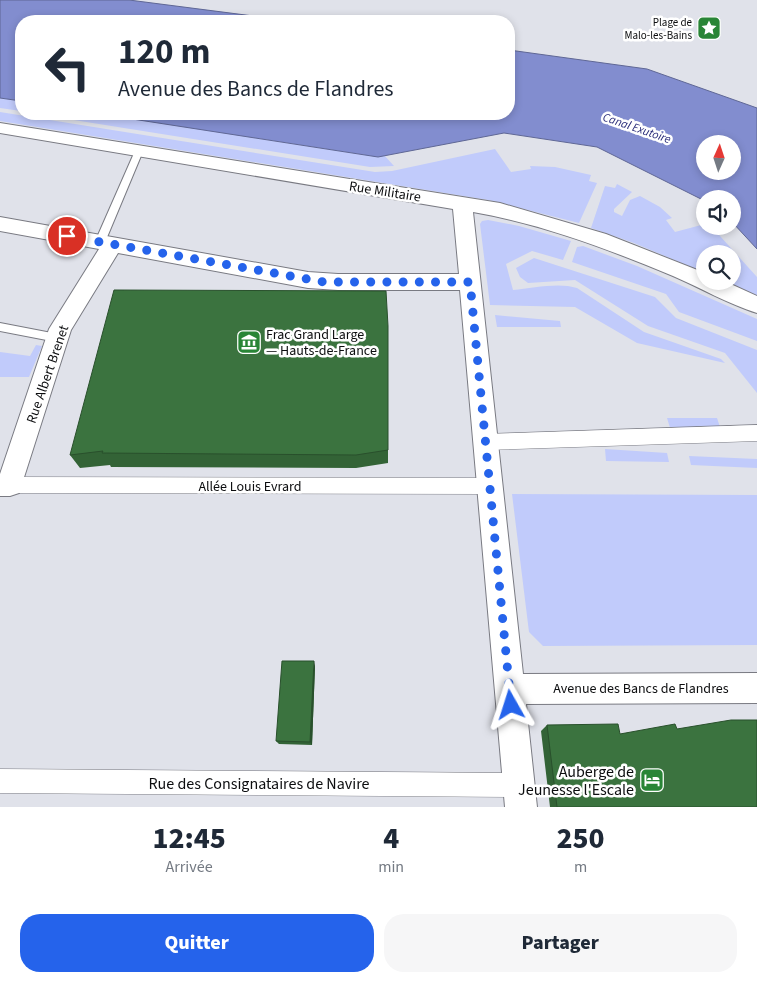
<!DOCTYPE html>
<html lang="fr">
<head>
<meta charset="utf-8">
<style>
	:root { --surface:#fff; --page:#f6f6f7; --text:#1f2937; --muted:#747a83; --accent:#2563eb }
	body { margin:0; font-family:"Source Sans 3",sans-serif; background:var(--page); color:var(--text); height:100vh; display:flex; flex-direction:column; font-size:19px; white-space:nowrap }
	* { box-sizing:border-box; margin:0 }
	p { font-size:16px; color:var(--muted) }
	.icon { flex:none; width:28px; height:28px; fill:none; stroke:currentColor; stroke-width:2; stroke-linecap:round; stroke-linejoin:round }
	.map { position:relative; height:807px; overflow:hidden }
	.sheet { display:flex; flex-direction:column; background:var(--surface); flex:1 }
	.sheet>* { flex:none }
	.guide { position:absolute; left:15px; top:15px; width:500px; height:105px; border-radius:20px; box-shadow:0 2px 8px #0003; background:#fff; color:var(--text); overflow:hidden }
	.needle { width:32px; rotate:3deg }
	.fabs { position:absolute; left:696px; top:135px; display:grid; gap:10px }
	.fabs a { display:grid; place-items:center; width:45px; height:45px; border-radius:50%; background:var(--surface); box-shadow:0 2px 8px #0003; font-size:25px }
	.pin { position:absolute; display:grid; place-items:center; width:42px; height:42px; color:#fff; margin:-21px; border:2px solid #fff; border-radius:50%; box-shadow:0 1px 5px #0007 }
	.me { position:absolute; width:55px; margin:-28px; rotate:354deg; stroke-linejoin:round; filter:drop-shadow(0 0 4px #0008) }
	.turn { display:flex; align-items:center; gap:18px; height:105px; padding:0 20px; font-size:22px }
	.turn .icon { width:65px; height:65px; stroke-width:2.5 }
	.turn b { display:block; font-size:35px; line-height:42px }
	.eta { display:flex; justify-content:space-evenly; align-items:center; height:85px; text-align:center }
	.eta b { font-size:30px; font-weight:800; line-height:35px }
	.cta { display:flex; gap:10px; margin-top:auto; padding:10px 20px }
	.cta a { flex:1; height:58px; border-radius:20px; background:var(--accent); color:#fff; font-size:20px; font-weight:800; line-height:58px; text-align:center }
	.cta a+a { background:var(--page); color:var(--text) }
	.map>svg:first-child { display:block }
	.green { fill:#c1cbfb }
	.water { fill:#828dcf; stroke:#5f6795; fill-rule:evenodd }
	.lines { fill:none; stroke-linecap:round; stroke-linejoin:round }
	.service-casing { stroke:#797a82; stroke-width:2 }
	.pedestrian-casing { stroke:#797a82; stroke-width:1 }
	.minor-casing { stroke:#797a82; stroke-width:2 }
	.service { fill:#fff; fill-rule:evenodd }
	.pedestrian { fill:#fff; fill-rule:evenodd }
	.minor { fill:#fff; fill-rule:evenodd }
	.wall { fill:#336336 }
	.shaded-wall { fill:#29502c }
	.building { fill:#3b733f; stroke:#29502c }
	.route { stroke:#2563eb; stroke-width:9; stroke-dasharray:0 16.2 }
	.labels { text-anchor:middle; stroke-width:5; stroke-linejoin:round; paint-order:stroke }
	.far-poi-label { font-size:11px; fill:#0c0d0f; stroke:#fff; text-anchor:end }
	.far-water-label { font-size:12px; font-style:italic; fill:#292b79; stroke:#fff }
	.street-label { font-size:14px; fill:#0c0d0f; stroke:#fff }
	.poi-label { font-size:14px; fill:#0c0d0f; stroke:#fff; text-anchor:start }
	.near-poi-label { font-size:16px; fill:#0c0d0f; stroke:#fff; text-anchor:end }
	.near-street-label { font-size:16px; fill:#0c0d0f; stroke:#fff }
</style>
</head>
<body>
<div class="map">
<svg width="757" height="807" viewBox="0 0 757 807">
	<rect width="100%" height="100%" fill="#e0e2ea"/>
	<path class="green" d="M0 98 21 101V111L0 108Z
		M0 112 375 172 392 171 495 149 511 172 531 169 530 166 555 167 591 175 589 181 597 183 579 223 488 200 0 121Z
		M36 114H100L364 155H384L394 166 370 167Z
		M617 184 632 192 614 209V212L622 216 630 200 640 196 660 207 672 218 666 220 675 232 705 224V226H711L757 277V296L725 281H732V254H705V273L634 243 591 228 605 186 615 188Z
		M488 220 519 226 571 241 563 260 532 251 506 264 513 290C533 288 559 282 577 288L644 332 721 359 725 363 637 343 575 307 490 305 480 224 482 221Z
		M583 246 637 266 757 319V341L679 312 666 294 572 262 577 247Z
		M534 258 655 297 676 318 757 350V393L725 353 648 326 575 280 528 283 520 277 516 268Z
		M495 315 560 321 561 327H497Z
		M36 345 42 346 29 377H0V352L30 356Z
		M667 418H717L721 430 671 431Z
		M605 449 667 453 669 462 606 461Z
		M689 456 757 459V468L691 465Z
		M512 494 757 495V645L543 646 529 632Z"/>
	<path class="water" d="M0 0H129L292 21H21V101L0 98Z
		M509 50 647 69 757 108V249L733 223 732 199H705V201L597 147 504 133 378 157 100 114H509ZM705 144H732V171H705Z"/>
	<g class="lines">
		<g class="service-casing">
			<path id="service" d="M139 148 143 151 105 242 100 245 97 244 95 242 135 151Z
				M0 323 57 334 62 338 57 342 0 331Z"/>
		</g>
		<g class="pedestrian-casing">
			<path id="pedestrian" d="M757 425V441L485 450 479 448 476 442 479 436 485 434Z
				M10 477 489 478 496 480 498 486 496 492 489 494 10 493 3 491 1 485 3 479Z
				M0 769 519 773 527 777 531 785 527 793 519 797 0 793Z"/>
		</g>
		<g class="minor-casing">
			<path id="minor" d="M0 123 500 203 606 234 705 273V281H724L757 296V313C728 304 701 288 673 276 608 249 542 224 473 212L523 674 757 673V703L526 704 537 807H505L460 290H338L308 288 118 253 71 330 19 493 10 496H0V474L49 329 99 249 0 231V217L308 272 338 274H459L453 209 0 133Z"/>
		</g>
		<use href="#service" class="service"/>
		<use href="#pedestrian" class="pedestrian"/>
		<use href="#minor" class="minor"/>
	</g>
	<path class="wall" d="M388 326V463L356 468 111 467 110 465 80 468 70 455Z
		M315 666 312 745 279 744 276 741Z
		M547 725 620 734 677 729 757 807H550L541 731Z"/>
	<path class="shaded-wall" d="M314 661 315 666 312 745 310 742Z"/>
	<path class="building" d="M114 290 386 291 388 326V450L356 455 102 453 103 451 70 455Z
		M282 661H314L310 742 276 741Z
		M731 720H757V807H557L547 725 618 724 620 734 675 724 677 729Z"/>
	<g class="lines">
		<path class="route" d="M67 236 324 282H470L511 705"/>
	</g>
	<defs>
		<g id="sight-square" transform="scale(1.25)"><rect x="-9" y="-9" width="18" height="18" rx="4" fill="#298536" stroke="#fff"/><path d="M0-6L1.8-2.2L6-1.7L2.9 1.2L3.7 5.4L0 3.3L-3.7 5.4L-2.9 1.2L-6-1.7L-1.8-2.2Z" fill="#fff"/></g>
		<g id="museum-square" transform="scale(1.25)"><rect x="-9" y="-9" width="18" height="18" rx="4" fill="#298536" stroke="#fff"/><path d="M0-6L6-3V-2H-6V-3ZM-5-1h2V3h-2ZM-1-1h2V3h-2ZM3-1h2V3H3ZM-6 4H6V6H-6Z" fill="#fff"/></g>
		<g id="hotel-square" transform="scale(1.25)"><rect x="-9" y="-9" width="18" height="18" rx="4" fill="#298536" stroke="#fff"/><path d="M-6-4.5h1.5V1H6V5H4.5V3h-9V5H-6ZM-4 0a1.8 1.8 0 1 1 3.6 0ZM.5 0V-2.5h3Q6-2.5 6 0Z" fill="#fff"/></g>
	</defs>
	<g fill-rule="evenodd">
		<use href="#sight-square" x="709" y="28"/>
		<use href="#museum-square" x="249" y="342"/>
		<use href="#hotel-square" x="652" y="780"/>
	</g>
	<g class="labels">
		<g class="far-poi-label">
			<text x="692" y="26">Plage de<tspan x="692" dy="13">Malo-les-Bains</tspan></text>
		</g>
		<g class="far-water-label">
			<text transform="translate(637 128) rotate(19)" y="4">Canal Exutoire</text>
		</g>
		<g class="street-label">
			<text transform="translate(385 191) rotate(9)" y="5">Rue Militaire</text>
			<text transform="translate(47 374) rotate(-71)" y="5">Rue Albert Brenet</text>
			<text x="250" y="491">Allée Louis Evrard</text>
			<text x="641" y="693">Avenue des Bancs de Flandres</text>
		</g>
		<g class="poi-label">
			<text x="266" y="339">Frac Grand Large<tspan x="266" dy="16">— Hauts-de-France</tspan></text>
		</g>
		<g class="near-poi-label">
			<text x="634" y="777">Auberge de<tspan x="634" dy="18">Jeunesse l'Escale</tspan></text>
		</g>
		<g class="near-street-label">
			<text x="259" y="789">Rue des Consignataires de Navire</text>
		</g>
	</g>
</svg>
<div class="fabs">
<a><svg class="needle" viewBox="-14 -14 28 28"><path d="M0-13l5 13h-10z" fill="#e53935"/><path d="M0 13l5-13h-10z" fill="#747a83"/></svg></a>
<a><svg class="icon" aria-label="sound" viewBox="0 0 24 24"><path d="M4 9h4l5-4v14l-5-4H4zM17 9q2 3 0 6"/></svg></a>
<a><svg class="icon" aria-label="search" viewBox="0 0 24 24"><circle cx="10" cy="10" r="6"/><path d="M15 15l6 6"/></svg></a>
</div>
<div class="pin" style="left:67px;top:236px;background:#d93025"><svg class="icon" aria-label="arrive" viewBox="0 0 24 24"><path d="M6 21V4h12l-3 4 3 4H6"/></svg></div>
<svg class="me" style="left:511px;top:705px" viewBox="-20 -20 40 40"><path d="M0-17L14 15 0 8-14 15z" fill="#2563eb" stroke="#fff" stroke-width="4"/></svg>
<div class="guide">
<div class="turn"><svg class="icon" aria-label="left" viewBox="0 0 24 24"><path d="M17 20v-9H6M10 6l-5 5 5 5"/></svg><div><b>120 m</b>Avenue des Bancs de Flandres</div></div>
</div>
</div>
<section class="sheet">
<div class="eta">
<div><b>12:45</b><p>Arrivée</p></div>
<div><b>4</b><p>min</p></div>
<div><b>250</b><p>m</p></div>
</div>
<div class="cta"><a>Quitter</a><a>Partager</a></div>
</section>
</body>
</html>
